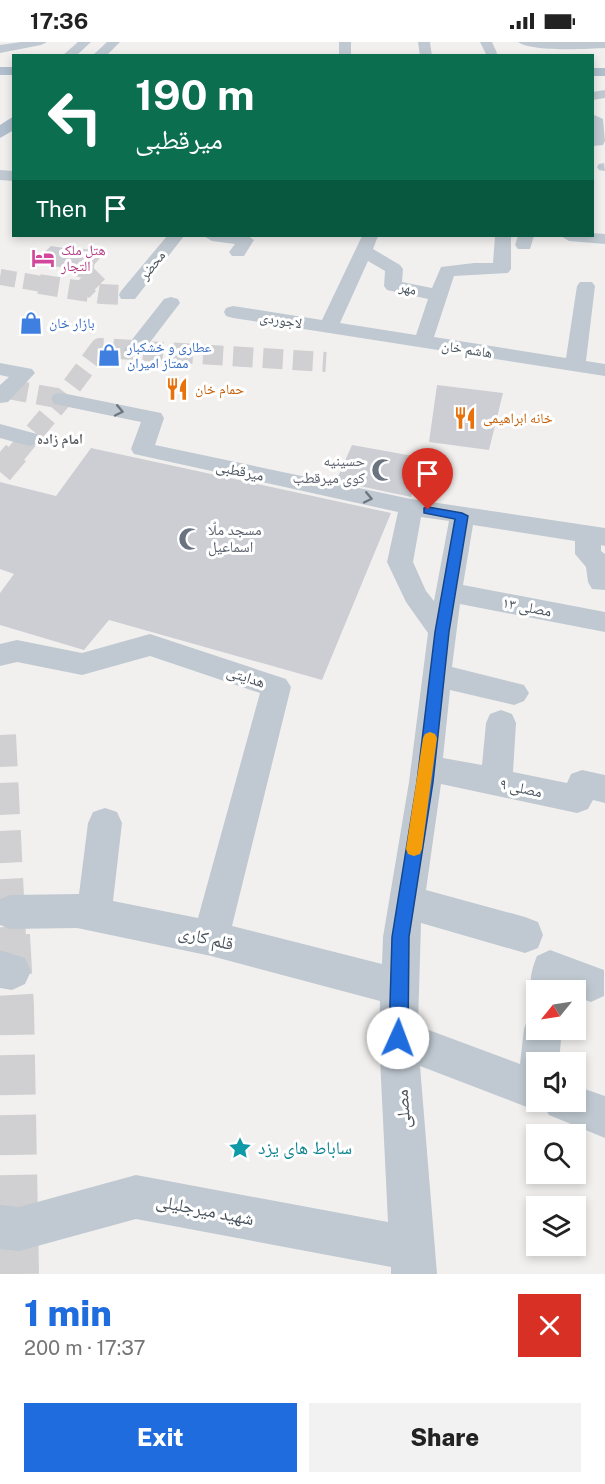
<!DOCTYPE html>
<html lang="en">
<head>
<meta charset="utf-8">
<style>
	:root { --surface:#fff; --page:#f2f2f2; --text:#222; --muted:#767676; --accent:#1e6cdd }
	body { margin:0; font-family:"Public Sans","Noto Naskh Arabic",sans-serif; background:var(--page); color:var(--text); height:100vh; display:flex; flex-direction:column; font-size:22px; white-space:nowrap }
	* { box-sizing:border-box; margin:0 }
	p { font-size:20px; color:var(--muted) }
	.icon { flex:none; width:33px; height:33px; fill:none; stroke:currentColor; stroke-width:2; stroke-linecap:round; stroke-linejoin:round }
	.map { position:relative; height:1232px; overflow:hidden }
	.side { display:flex; flex-direction:column; background:var(--surface); flex:1 }
	.side>* { flex:none }
	.top-card { position:absolute; left:12px; top:12px; width:582px; height:183px; border-radius:0px; box-shadow:0 3px 9px #0003; background:#0b6e4f; color:#fff; overflow:hidden }
	.needle { width:39px; rotate:240deg }
	.tools { position:absolute; left:526px; top:938px; display:grid; gap:12px }
	.tools a { display:grid; place-items:center; width:60px; height:60px; border-radius:0px; background:var(--surface); box-shadow:0 3px 9px #0003; font-size:30px }
	.pin { position:absolute; display:grid; place-items:center; width:51px; height:51px; color:#fff; margin:-62px -26px; border-radius:50% 50% 50% 0; rotate:-45deg; box-shadow:0 0 6px #0007 }
	.pin .icon { rotate:45deg }
	.me { position:absolute; width:66px; margin:-33px; rotate:2deg; stroke-linejoin:round; filter:drop-shadow(0 0 4px #0008) }
	.turn { display:flex; align-items:center; gap:21px; height:126px; padding:0 24px; font-size:27px }
	.turn .icon { width:78px; height:78px; stroke-width:2.5 }
	.turn b { display:block; font-size:42px; line-height:51px }
	.then { display:flex; align-items:center; height:57px; padding:0 24px; background:#0003; gap:12px; font-size:22px }
	.round { display:grid; place-items:center; flex:none; width:63px; height:63px; border-radius:0px; background:var(--page) }
	.headline { display:flex; align-items:center; justify-content:space-between; height:102px; padding:0 24px }
	h1 { font-size:36px; font-weight:800; line-height:45px; color:var(--accent) }
	.button { display:flex; gap:12px; margin-top:auto; padding:12px 24px }
	.button a { flex:1; height:69px; border-radius:0px; background:var(--accent); color:#fff; font-size:24px; font-weight:800; line-height:69px; text-align:center }
	.button a+a { background:var(--page); color:var(--text) }
	.status { display:flex; justify-content:space-between; align-items:center; height:42px; padding:0 30px; background:var(--surface); direction:ltr }
	.status svg { height:16px; fill:currentColor }
	.map>svg:first-child { display:block }
	.building { fill:#ccced4 }
	.lines { fill:none; stroke-linecap:round; stroke-linejoin:round }
	.minor-tunnel-far4 { stroke:#d0d0d2; stroke-width:16; stroke-dasharray:16 8; stroke-linecap:butt }
	.minor-tunnel-far3 { stroke:#d0d0d2; stroke-width:20; stroke-dasharray:20 10; stroke-linecap:butt }
	.minor-tunnel-far2 { stroke:#d0d0d2; stroke-width:26; stroke-dasharray:26 13; stroke-linecap:butt }
	.minor-tunnel-far1 { stroke:#d0d0d2; stroke-width:32; stroke-dasharray:32 16; stroke-linecap:butt }
	.minor-tunnel { stroke:#d0d0d2; stroke-width:40; stroke-dasharray:40 20; stroke-linecap:butt }
	.minor { fill:#c0c9d1; fill-rule:evenodd }
	.major { fill:#b0becd; fill-rule:evenodd }
	.oneway { stroke:#6c767f }
	.route { fill:#1e6cdd; stroke:#144690; stroke-width:1.5 }
	.slow { fill:#f59e0b }
	.labels { text-anchor:middle; stroke-width:6; stroke-linejoin:round; paint-order:stroke }
	.far-hotel-label { font-size:14px; fill:#b23c85; stroke:#fff; text-anchor:start }
	.far-street-label { font-size:14px; fill:#48525c; stroke:#fff }
	.far-shop-label { font-size:14px; fill:#366cbe; stroke:#fff; text-anchor:start }
	.far-food-label { font-size:14px; fill:#c56008; stroke:#fff; text-anchor:start }
	.far-neighbourhood-label { font-size:14px; font-weight:bold; fill:#5c6064; stroke:#fff }
	.worship-label { font-size:15px; fill:#5b616d; stroke:#fff; text-anchor:end }
	.street-label { font-size:15px; fill:#48525c; stroke:#fff }
	.near-street-label { font-size:18px; fill:#48525c; stroke:#fff }
	.near-culture-label { font-size:18px; fill:#0d838f; stroke:#fff; text-anchor:start }
</style>
</head>
<body>
<div class="status"><b>17:36</b><svg viewBox="0 0 49 12"><path d="M0 12V9h3v3zM5 12V6h3v6zM10 12V3h3v9zM15 12V0h3v12zM26 1h20v11H26zM47 4h2v5h-2z"/></svg></div>
<div class="map">
<svg width="605" height="1232" viewBox="0 0 605 1232">
	<rect width="100%" height="100%" fill="#f2f0ef"/>
	<path class="building" d="M68 203 92 209 73 227 33 221 51 204 64 206Z
		M437 343 503 351 489 408 429 400Z
		M352 403 430 417 411 455 336 439Z
		M91 406 391 471 322 638 109 578 84 608 0 583V551L14 532 0 527V440L56 454Z"/>
	<g class="lines">
		<path class="minor-tunnel-far4" d="M0 235 48 243
			M88 243 100 231 79 227 93 212H89"/>
		<path class="minor-tunnel-far3" d="M39 242 101 252 128 253
			M82 249 89 242
			M8 347 62 357
			M15 413 62 357 100 306 326 320"/>
		<path class="minor-tunnel-far2" d="M0 430 16 411"/>
		<path class="minor-tunnel-far1" d="M0 693 10 895"/>
		<path class="minor-tunnel" d="M10 893 14 965 19 1232"/>
		<path class="minor" d="M21 0H47L41 3 0 11V3Z
			M78 0H91L76 14H62Z
			M107 0H120L106 14H92Z
			M339 0H351V14H339Z
			M418 0H430L432 14H420Z
			M480 0H492L497 11 495 14H487Z
			M518 0H605V6C587 7 531 10 518 0Z
			M605 48V56L592 58V50Z
			M592 72 603 77 605 99 603 103 592 104Z
			M604 121 605 129 599 128 597 125 599 122Z
			M0 128 14 129V139L0 138Z
			M592 191 605 192V202L569 199 561 194H592Z
			M167 194H184L135 257H121L119 253 121 249Z
			M204 194H248L254 198 244 214H232L229 210 235 202 212 199Z
			M362 194H378L373 207 400 223 403 227 402 240 432 246 441 225 474 221H493L495 194H511V227L508 231 454 234 434 295 566 316 577 244 580 240H592L595 244 586 319 605 322V334L233 276 226 274 224 270 226 266 233 264 322 278ZM368 219 385 229 384 244 387 248 428 257 416 293 340 281Z
			M518 194H534L530 207H518L515 203Z
			M171 255 178 257 180 261 141 312H127L124 308 127 304 164 257Z
			M0 321 32 327 35 331 8 360 0 361V343L9 335 0 333Z
			M62 351 161 371 164 376 155 403 411 457 605 486V504L601 503V509L605 512V548L592 547 588 540 586 525 575 512V499L473 483 463 543 605 570V590L460 562 452 625 524 643 529 651 524 659 514 663 450 648 443 716 482 723 486 681 490 672 501 668 512 672 516 681 513 730 567 741 571 732 582 728 605 733V761L593 758 588 767 577 771 441 742 426 848 525 875 538 880 543 893 538 906 525 911 421 881 418 984 520 1022 524 987 529 973 537 970V987H562L559 1020H537V1059H576V1044L605 1054V1096L549 1073 545 1066 537 1069 420 1024 437 1232H391V1225L136 1177 19 1209 0 1207V1163L19 1165 136 1133 388 1180 379 996 380 959 211 914 77 886 10 887 0 883V857L10 853 79 852 88 781 93 770 105 766 117 770 122 781 113 859 198 876 260 651 150 614 82 633 17 620 0 624V602L17 598 82 611 150 592 286 637 291 645 232 884 382 922 383 895 409 740 428 591 406 560 387 520 398 470 134 412 131 407 141 380 54 362 51 357 54 352ZM421 475 449 479 434 559 426 549 413 520Z
			M0 382 37 392 40 397 37 402 29 404 0 396Z
			M0 908 25 916 31 929 25 942 12 948 0 946Z
			M550 908 604 928V954L591 960 576 955V948H537V962L535 961C528 944 530 931 537 914Z"/>
		<path class="major" d="M0 25H14V33H0Z
			M592 26H605V34H592Z
			M14 74V88L0 96V83Z"/>
	</g>
	<defs><path id="oneway-chevron" d="M-2-3.5L2.5 0L-2 3.5" fill="none" stroke-width="1.6" stroke-linecap="round" stroke-linejoin="round" transform="scale(1.5)"/></defs>
	<g class="oneway">
		<use href="#oneway-chevron" transform="translate(119 369) rotate(12)"/>
		<use href="#oneway-chevron" transform="translate(368 456) rotate(12)"/>
	</g>
	<path class="route" d="M428 465 462 471 468 474 449 590 433 740 409 895 408 996 405 1002 398 1005 392 1002 389 996 392 895 417 740 435 590 455 477 424 471V466Z"/>
	<path class="slow" d="M430 690 435 692 437 696 422 807 420 812 414 814 408 812 406 807 423 696 425 692Z"/>
	<defs>
		<g id="hotel-bare" transform="scale(1.8)"><path d="M-6-4.5h1.5V1H6V5H4.5V3h-9V5H-6ZM-4 0a1.8 1.8 0 1 1 3.6 0ZM.5 0V-2.5h3Q6-2.5 6 0Z" fill="#d1479c" stroke="#fff" stroke-width="2.5" paint-order="stroke"/></g>
		<g id="shop-bare" transform="scale(1.8)"><path d="M-5-2.5h2.3a2.7 3.5 0 0 1 5.4 0H5L5.5 6h-11ZM-1.5-2.5h3a1.5 2.3 0 0 0-3 0Z" fill="#3f7fe0" stroke="#fff" stroke-width="2.5" paint-order="stroke"/></g>
		<g id="restaurant-bare" transform="scale(1.8)"><path d="M-5-6h1v4h1v-4h1v4h1v-4h1v5L-1.5 .5V6h-2V.5L-5-1ZM5-6V6H3V1.5H1.5Q1.5-4 5-6Z" fill="#e8710a" stroke="#fff" stroke-width="2.5" paint-order="stroke"/></g>
		<g id="mosque-bare" transform="scale(1.8)"><path d="M3.5-4.9A6 6 0 1 0 3.5 4.9A5 5 0 1 1 3.5-4.9Z" fill="#6b7280" stroke="#fff" stroke-width="2.5" paint-order="stroke"/></g>
		<g id="sight-bare" transform="scale(1.8)"><path d="M0-6L1.8-2.2L6-1.7L2.9 1.2L3.7 5.4L0 3.3L-3.7 5.4L-2.9 1.2L-6-1.7L-1.8-2.2Z" fill="#0f9aa8" stroke="#fff" stroke-width="2.5" paint-order="stroke"/></g>
	</defs>
	<g fill-rule="evenodd">
		<use href="#hotel-bare" x="43" y="216"/>
		<use href="#shop-bare" x="31" y="281"/>
		<use href="#shop-bare" x="109" y="313"/>
		<use href="#restaurant-bare" x="177" y="347"/>
		<use href="#restaurant-bare" x="465" y="376"/>
		<use href="#mosque-bare" x="383" y="428"/>
		<use href="#mosque-bare" x="190" y="497"/>
		<use href="#sight-bare" x="240" y="1106"/>
	</g>
	<g class="labels">
		<g class="far-hotel-label">
			<text x="61" y="213">هتل ملک<tspan x="61" dy="16">التجار</tspan></text>
		</g>
		<g class="far-street-label">
			<text transform="translate(152 223) rotate(-52)" y="5">محضر</text>
			<text transform="translate(408 246) rotate(13)" y="5">مهر</text>
			<text transform="translate(281 278) rotate(9)" y="5">لاجوردی</text>
			<text transform="translate(467 307) rotate(9)" y="5">هاشم خان</text>
		</g>
		<g class="far-shop-label">
			<text x="49" y="286">بازار خان</text>
			<text x="127" y="310">عطاری و خشکبار<tspan x="127" dy="16">ممتاز امیران</tspan></text>
		</g>
		<g class="far-food-label">
			<text x="195" y="352">حمام خان</text>
			<text x="483" y="381">خانه ابراهیمی</text>
		</g>
		<g class="far-neighbourhood-label">
			<text x="60" y="402">امام زاده</text>
		</g>
		<g class="worship-label">
			<text x="365" y="424">حسینیه<tspan x="365" dy="17">کوی میرقطب</tspan></text>
			<text x="208" y="493" text-anchor="start">مسجد ملّا<tspan x="208" dy="17">اسماعیل</tspan></text>
		</g>
		<g class="street-label">
			<text transform="translate(240 429) rotate(12)" y="5">میرقطبی</text>
			<text transform="translate(527 565) rotate(11)" y="5">مصلی ۱۳</text>
			<text transform="translate(246 635) rotate(18)" y="5">هدایتی</text>
			<text transform="translate(521 746) rotate(12)" y="5">مصلی ۹</text>
		</g>
		<g class="near-street-label">
			<text transform="translate(206 896) rotate(13)" y="6">قلم کاری</text>
			<text transform="translate(403 1067) rotate(-94)" y="6">مصلی</text>
			<text transform="translate(205 1168) rotate(11)" y="6">شهید میرجلیلی</text>
		</g>
		<g class="near-culture-label">
			<text x="258" y="1112">ساباط های یزد</text>
		</g>
	</g>
</svg>
<div class="tools">
<a><svg class="needle" viewBox="-14 -14 28 28"><path d="M0-13l5 13h-10z" fill="#e53935"/><path d="M0 13l5-13h-10z" fill="#767676"/></svg></a>
<a><svg class="icon" aria-label="sound" viewBox="0 0 24 24"><path d="M4 9h4l5-4v14l-5-4H4zM17 9q2 3 0 6"/></svg></a>
<a><svg class="icon" aria-label="search" viewBox="0 0 24 24"><circle cx="10" cy="10" r="6"/><path d="M15 15l6 6"/></svg></a>
<a><svg class="icon" aria-label="layers" viewBox="0 0 24 24"><path d="M12 4l9 5-9 5-9-5zM3 14l9 5 9-5"/></svg></a>
</div>
<div class="pin" style="left:428px;top:468px;background:#d93025"><svg class="icon" aria-label="arrive" viewBox="0 0 24 24"><path d="M6 21V4h12l-3 4 3 4H6"/></svg></div>
<svg class="me" style="left:398px;top:996px" viewBox="-20 -20 40 40"><circle r="19" fill="#fff"/><path d="M0-13L10 11 0 6-10 11z" fill="#1e6cdd"/></svg>
<div class="top-card">
<div class="turn"><svg class="icon" aria-label="left" viewBox="0 0 24 24"><path d="M17 20v-9H6M10 6l-5 5 5 5"/></svg><div><b>190 m</b>میرقطبی</div></div>
<div class="then">Then<svg class="icon" aria-label="arrive" viewBox="0 0 24 24"><path d="M6 21V4h12l-3 4 3 4H6"/></svg></div>
</div>
</div>
<section class="side">
<div class="headline"><div><h1>1 min</h1><p>200 m · 17:37</p></div><a class="round" style="background:#d93025;color:#fff"><svg class="icon" aria-label="close" viewBox="0 0 24 24"><path d="M6 6l12 12M18 6L6 18"/></svg></a></div>
<div class="button"><a>Exit</a><a>Share</a></div>
</section>
</body>
</html>
